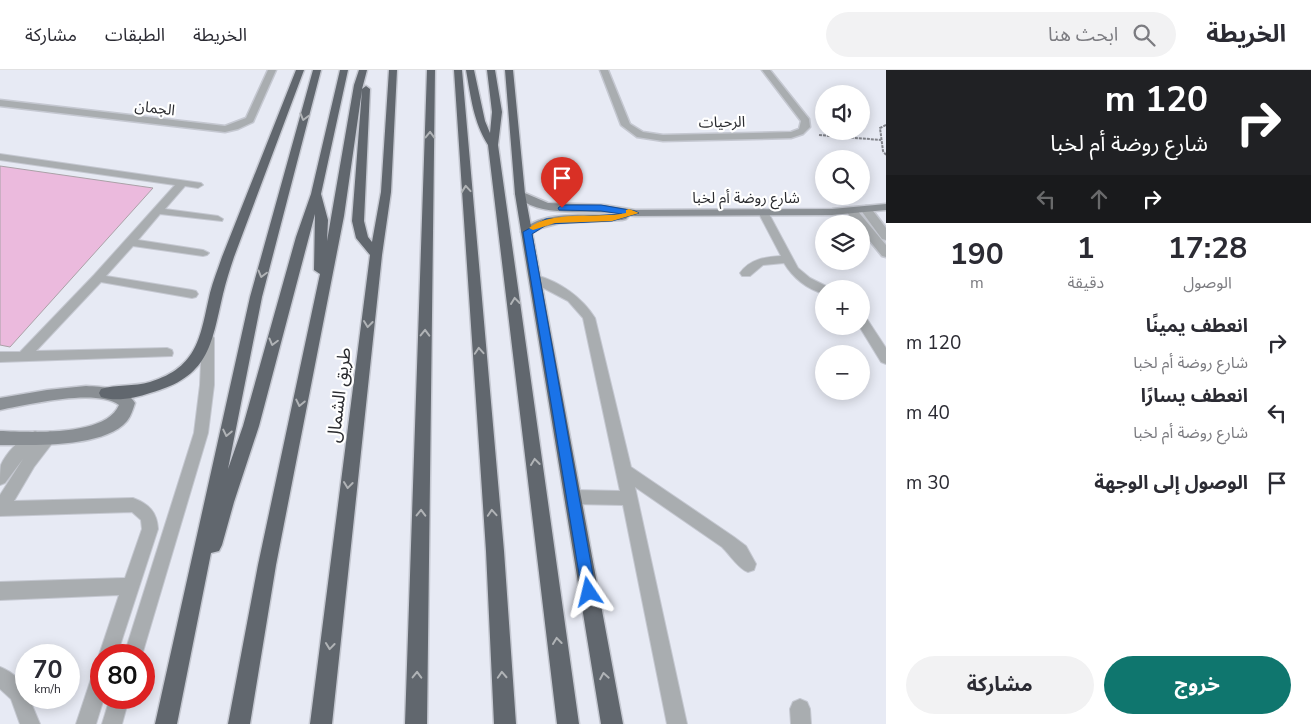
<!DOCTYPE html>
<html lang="ar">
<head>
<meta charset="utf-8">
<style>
	:root { --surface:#fff; --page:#f2f2f3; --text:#2b2b33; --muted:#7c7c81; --line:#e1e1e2; --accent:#0f766e }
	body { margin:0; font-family:"Nunito Sans","Noto Sans Arabic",sans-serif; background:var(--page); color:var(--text); direction:rtl; height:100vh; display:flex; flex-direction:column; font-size:19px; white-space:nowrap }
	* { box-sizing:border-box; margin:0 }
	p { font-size:16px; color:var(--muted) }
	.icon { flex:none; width:28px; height:28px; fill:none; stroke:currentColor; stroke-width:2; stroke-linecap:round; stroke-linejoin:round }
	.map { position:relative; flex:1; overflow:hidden; direction:ltr }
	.drawer { display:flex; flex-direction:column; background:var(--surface); width:425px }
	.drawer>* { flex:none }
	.hud { background:#202124; color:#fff; overflow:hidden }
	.tools { position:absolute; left:815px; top:15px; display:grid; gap:10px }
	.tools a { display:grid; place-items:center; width:55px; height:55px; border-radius:50%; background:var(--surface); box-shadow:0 2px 12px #0003; font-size:25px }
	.speed { position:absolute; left:15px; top:574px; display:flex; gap:10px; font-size:25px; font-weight:700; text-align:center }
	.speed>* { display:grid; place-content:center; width:65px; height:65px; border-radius:50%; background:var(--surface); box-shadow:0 2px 12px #0003; line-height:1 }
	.speed small { font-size:12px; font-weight:400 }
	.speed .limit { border:8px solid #d22; background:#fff; color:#111 }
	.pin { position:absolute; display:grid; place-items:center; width:42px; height:42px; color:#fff; margin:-51px -21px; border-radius:50% 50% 50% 0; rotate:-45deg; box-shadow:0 0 5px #0007 }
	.pin .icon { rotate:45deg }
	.me { position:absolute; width:55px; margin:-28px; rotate:350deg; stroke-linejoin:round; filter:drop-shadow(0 0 4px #0008) }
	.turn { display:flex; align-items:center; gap:18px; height:105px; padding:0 20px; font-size:22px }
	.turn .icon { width:65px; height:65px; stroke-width:2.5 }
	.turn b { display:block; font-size:35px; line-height:42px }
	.lanes { display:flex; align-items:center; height:48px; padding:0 20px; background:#0003; justify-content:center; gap:25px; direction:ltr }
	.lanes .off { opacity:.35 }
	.eta { display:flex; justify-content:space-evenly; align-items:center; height:85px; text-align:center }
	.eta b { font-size:30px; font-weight:700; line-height:35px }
	.button { display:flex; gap:10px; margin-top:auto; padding:10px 20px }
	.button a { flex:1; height:58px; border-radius:30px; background:var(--accent); color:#fff; font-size:20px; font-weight:700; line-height:58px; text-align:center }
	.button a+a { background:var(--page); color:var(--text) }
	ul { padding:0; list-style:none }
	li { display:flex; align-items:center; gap:15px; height:70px; padding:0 20px }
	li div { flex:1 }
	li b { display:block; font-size:19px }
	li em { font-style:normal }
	header { display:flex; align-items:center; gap:30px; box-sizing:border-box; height:70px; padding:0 25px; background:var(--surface); border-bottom:1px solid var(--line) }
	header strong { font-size:24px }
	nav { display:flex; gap:28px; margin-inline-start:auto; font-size:18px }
	.search { width:350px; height:45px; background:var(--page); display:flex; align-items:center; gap:12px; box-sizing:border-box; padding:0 18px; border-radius:28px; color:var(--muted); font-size:19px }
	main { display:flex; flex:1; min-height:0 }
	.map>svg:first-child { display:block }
	.building { fill:#ebbadd; stroke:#aaa1a7 }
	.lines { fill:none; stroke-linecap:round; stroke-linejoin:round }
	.lane-casing { stroke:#c5c8d1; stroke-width:2 }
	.street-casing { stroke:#c5c8d1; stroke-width:3 }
	.secondary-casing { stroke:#c5c8d1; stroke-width:3 }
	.highway-casing { stroke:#c5c8d1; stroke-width:3 }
	.path { stroke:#82848b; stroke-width:2; stroke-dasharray:3 1; stroke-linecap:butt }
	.lane { fill:#a9adb0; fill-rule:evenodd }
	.street { fill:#a9adb0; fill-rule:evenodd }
	.secondary { fill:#8a8f94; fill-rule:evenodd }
	.highway { fill:#61676e; fill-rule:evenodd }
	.oneway { stroke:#b0b3b6 }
	.route { fill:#1a73e8; stroke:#114b97 }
	.slow { fill:#f59e0b }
	.labels { text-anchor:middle; stroke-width:4.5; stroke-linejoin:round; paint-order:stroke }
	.far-street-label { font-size:15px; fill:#2a2b2f; stroke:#fff }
	.street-label { font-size:18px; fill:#2a2b2f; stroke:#fff }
</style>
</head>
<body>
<header>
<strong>الخريطة</strong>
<div class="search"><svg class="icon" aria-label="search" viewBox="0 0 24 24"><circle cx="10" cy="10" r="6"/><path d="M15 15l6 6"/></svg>ابحث هنا</div>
<nav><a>الخريطة</a><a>الطبقات</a><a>مشاركة</a></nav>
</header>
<main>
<section class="drawer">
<div class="hud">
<div class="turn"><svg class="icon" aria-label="right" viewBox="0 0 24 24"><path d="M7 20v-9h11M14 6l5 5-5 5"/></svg><div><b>120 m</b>شارع روضة أم لخبا</div></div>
<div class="lanes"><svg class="icon off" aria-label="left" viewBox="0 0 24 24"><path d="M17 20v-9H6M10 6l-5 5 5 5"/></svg><svg class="icon off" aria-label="ahead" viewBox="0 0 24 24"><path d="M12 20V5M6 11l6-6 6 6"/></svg><svg class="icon" aria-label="right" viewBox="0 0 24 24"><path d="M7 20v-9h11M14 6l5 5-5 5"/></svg></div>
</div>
<div class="eta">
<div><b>17:28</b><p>الوصول</p></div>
<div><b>1</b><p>دقيقة</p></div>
<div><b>190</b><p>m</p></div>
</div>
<ul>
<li><svg class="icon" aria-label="right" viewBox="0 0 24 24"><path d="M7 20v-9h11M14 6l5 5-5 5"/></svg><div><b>انعطف يمينًا</b><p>شارع روضة أم لخبا</p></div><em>120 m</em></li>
<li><svg class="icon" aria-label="left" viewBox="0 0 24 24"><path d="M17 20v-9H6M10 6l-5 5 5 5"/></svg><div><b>انعطف يسارًا</b><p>شارع روضة أم لخبا</p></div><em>40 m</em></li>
<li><svg class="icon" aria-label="arrive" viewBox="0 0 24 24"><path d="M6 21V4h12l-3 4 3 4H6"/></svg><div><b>الوصول إلى الوجهة</b></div><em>30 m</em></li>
</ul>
<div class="button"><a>خروج</a><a>مشاركة</a></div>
</section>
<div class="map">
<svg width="886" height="654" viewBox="0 0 886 654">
	<rect width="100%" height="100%" fill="#e7eaf4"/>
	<path class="building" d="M0 96 153 118 10 277 0 275Z"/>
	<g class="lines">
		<g class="lane-casing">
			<path id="lane" d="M0 84 201 113 203 115 198 118 185 116 165 139 218 146 223 149 222 151 160 144 138 170 203 180 209 183 207 185 203 186 133 176 106 206 192 220 196 221 198 224 196 227 192 228 101 212 36 281 167 278 172 280 173 283 172 286 0 292V282H20L94 205 175 115 0 90Z
				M763 139 768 142 798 198 810 208 828 217 829 219H824V224C807 219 793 208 784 193L763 195 750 206H742L740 203C750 189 765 187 781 186L758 142Z
				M536 205C560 212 582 227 595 248L631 397 734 467 746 476 756 494 754 500 748 502C739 499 730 485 722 477L635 417 687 654H667L623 435 573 434 567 432 565 427 567 422 573 420 620 421 583 248 568 231 532 212 530 209 532 206Z
				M861 245 865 246 886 278V294L881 292 859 256H861Z
				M208 263 212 265 214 268V315L208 363 142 585H124L194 363 200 315 202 268 204 265Z
				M35 361 40 363 42 366 50 361 55 363 57 367 34 397 14 431 133 428C149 434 157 442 158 459L117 585H101V591L99 585 119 525 0 530V512L125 508 142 459 141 450 132 442 0 446V425L23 389 5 413 0 415C0 409 0 400 1 395 6 383 23 365 35 361Z
				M0 597C13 602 26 613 26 628H29L40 654H20L11 629 0 619Z
				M101 597V628H104L96 654H76L94 600Z
				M110 628H129L122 654H102Z
				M800 629 807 632 810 639 811 654H791L790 639 793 632Z"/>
		</g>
		<g class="street-casing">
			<path id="street" d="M268 0H276L253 52 238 59 225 62 0 36V30L225 56 246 48Z
				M600 0H608L630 54 643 62 663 65 791 62 799 59 801 51 762 0H770L809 49 810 57 803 64 791 68 663 71 637 67 621 55Z
				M866 136 870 137 886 158V170L882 169 860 139Z
				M852 138 856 139 886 175V187L882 186 861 160V154H856L846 141Z"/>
		</g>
		<g class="secondary-casing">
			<path id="secondary" d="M520 121 548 133 604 135 635 140 832 139 886 134V140L832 145 635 146 626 145 628 147 626 149 622 150 560 153 541 158 527 166 521 162C541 138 593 147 621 144 590 138 537 150 515 124Z
				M86 316C102 317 126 317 135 333 133 339 131 346 127 351 104 378 33 375 0 375V361C29 362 106 367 119 335 96 318 27 335 0 340V328L47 320Z"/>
		</g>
		<g class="highway-casing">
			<path id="highway" d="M296 0H304L234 187C230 199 226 211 223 224 211 276 209 307 150 323 135 328 116 332 101 327L99 323 101 319C116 314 134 317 150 312 199 297 200 266 210 223 213 211 218 199 222 187Z
				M313 0H321L262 227 228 399 243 356 296 167 311 124 340 0H348L321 124 328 150 327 171 354 15 359 0H367L362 19 366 16 370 19 364 151 368 167 372 172 381 122 389 0H397L391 122 382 185 332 654H310L370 185 356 168 352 151 362 20 344 146 276 495 250 654H228L258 495 320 204 314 200 315 144 259 356 234 432 222 475 219 481 211 483 177 654H155L250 227Z
				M427 0H435L427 654H405Z
				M454 0H462L504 481 516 654H494L486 481Z
				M466 0H474L485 51 490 63 492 42 487 0H495L502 42 498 75 579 654H557L488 75C473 51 471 27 466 0Z
				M505 0H513L525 124 623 654H601L515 124Z"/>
		</g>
		<path class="path" d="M886 55 880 58 883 81 886 85
			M819 65 881 70"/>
		<use href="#lane" class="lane"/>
		<use href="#street" class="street"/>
		<use href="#secondary" class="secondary"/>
		<use href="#highway" class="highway"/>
	</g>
	<defs><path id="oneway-chevron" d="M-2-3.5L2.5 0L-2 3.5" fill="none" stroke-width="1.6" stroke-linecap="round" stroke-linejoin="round" transform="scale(1.25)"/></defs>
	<g class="oneway">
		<use href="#oneway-chevron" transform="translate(304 47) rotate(105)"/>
		<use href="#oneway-chevron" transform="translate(430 65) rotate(-89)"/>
		<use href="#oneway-chevron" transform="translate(466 119) rotate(-95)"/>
		<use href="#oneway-chevron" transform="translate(262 204) rotate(105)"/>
		<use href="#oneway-chevron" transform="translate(515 231) rotate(-97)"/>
		<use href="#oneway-chevron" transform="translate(368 254) rotate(97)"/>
		<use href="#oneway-chevron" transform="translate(425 263) rotate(-89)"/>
		<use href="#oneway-chevron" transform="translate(273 272) rotate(105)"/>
		<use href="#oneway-chevron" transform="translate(479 281) rotate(-94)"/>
		<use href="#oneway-chevron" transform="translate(300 333) rotate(102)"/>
		<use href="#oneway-chevron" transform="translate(227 363) rotate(102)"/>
		<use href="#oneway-chevron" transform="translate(535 392) rotate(-97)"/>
		<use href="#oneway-chevron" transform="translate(348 415) rotate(97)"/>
		<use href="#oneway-chevron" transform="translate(421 443) rotate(-89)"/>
		<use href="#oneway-chevron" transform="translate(492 443) rotate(-94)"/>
		<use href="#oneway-chevron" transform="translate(557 571) rotate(-97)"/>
		<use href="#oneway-chevron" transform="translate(330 576) rotate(96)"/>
		<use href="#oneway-chevron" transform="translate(417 605) rotate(-89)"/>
		<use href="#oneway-chevron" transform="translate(502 605) rotate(-93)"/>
		<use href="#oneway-chevron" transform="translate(604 606) rotate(-100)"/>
	</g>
	<path class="route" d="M562 135H601L635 141 639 143 612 151 548 154 532 164 596 522 594 527 589 529 584 527 582 522 523 162 546 149 622 144 601 141 559 140 558 138Z"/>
	<path class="slow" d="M629 139 639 143 612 151 555 153 533 160 529 158C550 140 598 149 626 143V140Z"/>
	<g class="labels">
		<g class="far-street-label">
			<text transform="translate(155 38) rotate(7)" y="5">الجمان</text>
			<text transform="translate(722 52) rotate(-1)" y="5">الرحيات</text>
			<text x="746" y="133">شارع روضة أم لخبا</text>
		</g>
		<g class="street-label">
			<text transform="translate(339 325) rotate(-83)" y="6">طريق الشمال</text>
		</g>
	</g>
</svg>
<div class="tools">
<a><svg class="icon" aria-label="sound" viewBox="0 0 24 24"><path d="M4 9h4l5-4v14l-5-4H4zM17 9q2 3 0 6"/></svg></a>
<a><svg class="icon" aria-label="search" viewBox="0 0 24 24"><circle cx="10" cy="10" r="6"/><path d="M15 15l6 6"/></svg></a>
<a><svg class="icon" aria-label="layers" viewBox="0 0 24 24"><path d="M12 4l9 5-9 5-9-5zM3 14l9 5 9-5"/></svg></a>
<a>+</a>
<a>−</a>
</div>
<div class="speed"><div>70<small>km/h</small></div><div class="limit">80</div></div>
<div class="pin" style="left:562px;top:138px;background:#d93025"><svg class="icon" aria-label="arrive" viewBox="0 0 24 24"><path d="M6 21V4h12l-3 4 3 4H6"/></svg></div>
<svg class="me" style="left:589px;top:522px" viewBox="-20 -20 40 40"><path d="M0-17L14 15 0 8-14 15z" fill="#1a73e8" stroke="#fff" stroke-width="4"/></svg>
</div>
</main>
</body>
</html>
